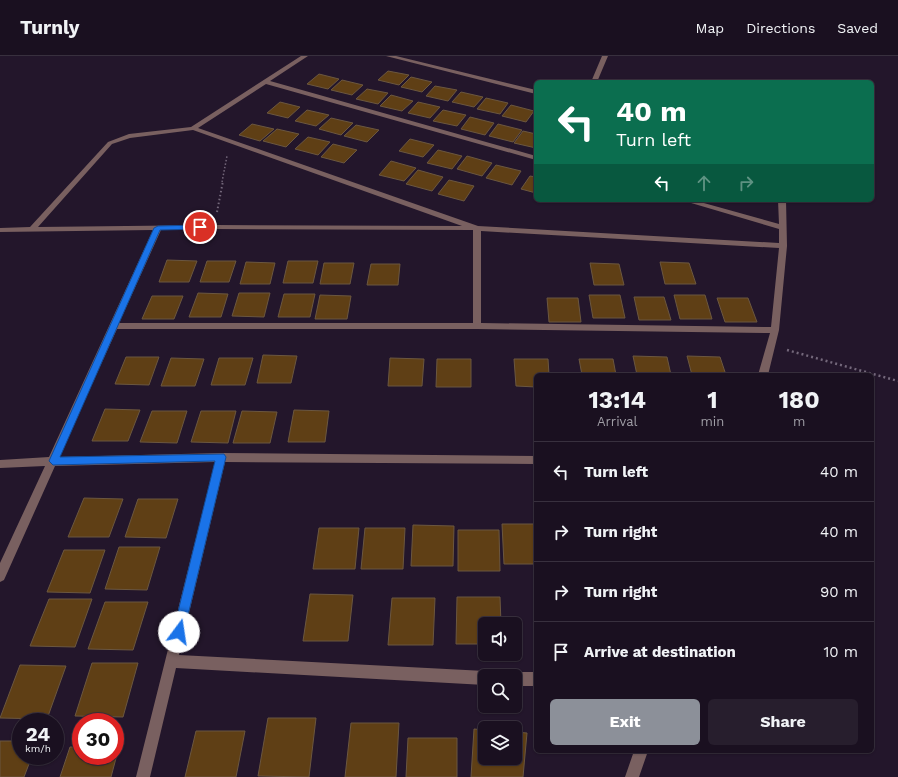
<!DOCTYPE html>
<html lang="en">
<head>
<meta charset="utf-8">
<style>
	:root { --surface:#1a1020; --page:#271e2d; --text:#f1f3f6; --muted:#9f9da5; --line:#38303e; --accent:#8c9099 }
	body { margin:0; font-family:"Work Sans",sans-serif; background:var(--page); color:var(--text); height:100vh; display:flex; flex-direction:column; font-size:15px; white-space:nowrap }
	* { box-sizing:border-box; margin:0 }
	p { font-size:13px; color:var(--muted) }
	.icon { flex:none; width:22px; height:22px; fill:none; stroke:currentColor; stroke-width:2; stroke-linecap:round; stroke-linejoin:round }
	.map { position:relative; flex:1; overflow:hidden }
	.side { position:absolute; left:534px; top:317px; width:340px; height:380px; display:flex; flex-direction:column; background:var(--surface); border-radius:6px; box-shadow:0 1px 3px #0004,0 0 0 1px var(--line) }
	.side>* { flex:none }
	.hud { position:absolute; left:534px; top:24px; width:340px; height:122px; border-radius:6px; box-shadow:0 1px 3px #0004,0 0 0 1px var(--line); background:#0b6e4f; color:#fff; overflow:hidden }
	.buttons { position:absolute; left:478px; top:561px; display:grid; gap:8px }
	.buttons a { display:grid; place-items:center; width:44px; height:44px; border-radius:6px; background:var(--surface); box-shadow:0 1px 3px #0004,0 0 0 1px var(--line); font-size:20px }
	.speed { position:absolute; left:12px; top:657px; display:flex; gap:8px; font-size:20px; font-weight:700; text-align:center }
	.speed>* { display:grid; place-content:center; width:52px; height:52px; border-radius:50%; background:var(--surface); box-shadow:0 1px 3px #0004,0 0 0 1px var(--line); line-height:1 }
	.speed small { font-size:10px; font-weight:400 }
	.speed .limit { border:6px solid #d22; background:#fff; color:#111 }
	.pin { position:absolute; display:grid; place-items:center; width:34px; height:34px; color:#fff; margin:-17px; border:2px solid #fff; border-radius:50%; box-shadow:0 1px 4px #0007 }
	.me { position:absolute; width:44px; margin:-22px; rotate:14deg; stroke-linejoin:round; filter:drop-shadow(0 0 3px #0008) }
	.turn { display:flex; align-items:center; gap:14px; height:84px; padding:0 16px; font-size:18px }
	.turn .icon { width:52px; height:52px; stroke-width:2.5 }
	.turn b { display:block; font-size:28px; line-height:34px }
	.lanes { display:flex; align-items:center; height:38px; padding:0 16px; background:#0003; justify-content:center; gap:20px; direction:ltr }
	.lanes .off { opacity:.35 }
	.eta { display:flex; justify-content:space-evenly; align-items:center; height:68px; text-align:center }
	.eta b { font-size:24px; font-weight:700; line-height:28px }
	.action { display:flex; gap:8px; margin-top:auto; padding:8px 16px }
	.action a { flex:1; height:46px; border-radius:6px; background:var(--accent); color:#fff; font-size:16px; font-weight:700; line-height:46px; text-align:center }
	.action a+a { background:var(--page); color:var(--text) }
	ul { padding:0; list-style:none }
	li { display:flex; align-items:center; gap:12px; height:60px; padding:0 16px; border-top:1px solid var(--line) }
	li div { flex:1 }
	li b { display:block; font-size:15px }
	li em { font-style:normal }
	header { display:flex; align-items:center; gap:24px; box-sizing:border-box; height:56px; padding:0 20px; background:var(--surface); border-bottom:1px solid var(--line) }
	header strong { font-size:19px }
	nav { display:flex; gap:22px; margin-inline-start:auto; font-size:14px }
	.map>svg:first-child { display:block }
	.building { fill:#5f3f15; stroke:#6b5740 }
	.lines { fill:none; stroke-linecap:round; stroke-linejoin:round }
	.path-far2 { stroke:#74687b; stroke-width:1.5; stroke-dasharray:1.5 2; stroke-linecap:butt }
	.path-far1 { stroke:#74687b; stroke-width:2; stroke-dasharray:1.5 2.5; stroke-linecap:butt }
	.path { stroke:#74687b; stroke-width:2.5; stroke-dasharray:2 3; stroke-linecap:butt }
	.minor { fill:#796060; fill-rule:evenodd }
	.route { fill:#1a73e8; stroke:#114b97 }
</style>
</head>
<body>
<header>
<strong>Turnly</strong>
<nav><a>Map</a><a>Directions</a><a>Saved</a></nav>
</header>
<div class="map">
<svg width="898" height="721" viewBox="0 0 898 721">
	<rect width="100%" height="100%" fill="#23162b"/>
	<path class="building" d="M388 15 409 19 399 29 378 24Z
		M319 18 339 23 328 33 307 28Z
		M411 21 432 26 422 36 401 31Z
		M342 24 363 29 352 39 331 34Z
		M435 30 457 34 448 45 426 40Z
		M367 33 388 37 378 48 356 43Z
		M461 36 483 41 474 51 452 46Z
		M391 39 413 45 402 55 380 50Z
		M486 42 508 47 500 58 477 53Z
		M280 46 300 51 288 62 267 57Z
		M418 46 440 51 430 62 408 57Z
		M511 49 534 55 526 66 502 60Z
		M307 54 329 59 316 70 295 65Z
		M443 54 466 59 457 70 433 65Z
		M470 61 494 67 485 79 461 73Z
		M331 62 353 67 341 79 319 73Z
		M252 68 274 73 260 85 239 79Z
		M498 68 522 74 513 86 489 80Z
		M356 69 379 74 367 86 344 80Z
		M277 73 299 78 286 91 263 85Z
		M523 75 536 78V92L514 87Z
		M308 81 330 86 318 99 295 93Z
		M410 83 434 89 423 101 399 95Z
		M333 88 357 94 344 107 321 101Z
		M438 94 462 100 452 113 427 107Z
		M467 100 492 107 482 120 457 113Z
		M391 105 416 112 404 125 379 119Z
		M496 109 521 115 512 129 486 122Z
		M418 114 443 121 432 135 406 128Z
		M530 120 536 121V137L521 133Z
		M449 124 474 130 464 145 438 138Z
		M167 204 197 205 189 226H159Z
		M207 205H236L229 226H200Z
		M288 205H318L313 227H283Z
		M246 206 275 207 270 228H240Z
		M660 206 689 207 696 228H665Z
		M324 207H354L350 228H320Z
		M590 207 619 208 624 229H594Z
		M371 208H400L398 229H367Z
		M198 237 228 238 221 261H189Z
		M239 237H270L264 261 232 260Z
		M284 238H315L310 261H278Z
		M320 239 351 240 347 263H315Z
		M589 239H620L625 262H593Z
		M674 239H705L712 263H680Z
		M152 240H183L174 263H142Z
		M634 241H664L671 264H639Z
		M547 242H578L581 266H549Z
		M717 242H748L757 266H725Z
		M263 299 297 300 291 327H257Z
		M633 300 667 301 671 319H637Z
		M687 300 720 301 726 319H692Z
		M126 301H159L149 329 115 328Z
		M171 302 204 303 195 330H161Z
		M219 302H253L245 329H211Z
		M390 302 424 303 422 330H388Z
		M437 303H471V331H436Z
		M514 303H548L549 319H536V331L516 330Z
		M579 303H613L616 319H582Z
		M105 353 140 354 128 385H92Z
		M294 354 329 355 325 386H288Z
		M152 355H187L177 387 140 386Z
		M201 355H236L228 387 191 386Z
		M242 355 277 356 270 387H233Z
		M84 442 123 443 109 481H68Z
		M138 443H178L166 482 125 481Z
		M502 468H536V508H504Z
		M413 469 454 470 453 510H411Z
		M319 472H359L355 513H313Z
		M365 472H405L403 513H361Z
		M458 474H499L500 515H458Z
		M119 491H160L147 534 105 533Z
		M64 494H105L90 537 47 536Z
		M310 538 353 539 348 585H303Z
		M457 541H500L501 568H485V588H456Z
		M392 542H435L433 589H388Z
		M49 543H92L75 591 30 590Z
		M105 546H148L133 594 88 593Z
		M92 607H138L123 661 75 660Z
		M20 609 66 610 47 663 0 662Z
		M268 662H316L309 721 258 720Z
		M351 667H399L396 721H345Z
		M474 673 485 674V702H515V676L527 677 523 721H471Z
		M196 675H245L236 721H185Z
		M408 682H457V721H406Z
		M0 685H21V700H32L24 721H0Z
		M70 691H81V700H115V691H119L111 721H60Z"/>
	<g class="lines">
		<path class="path-far2" d="M222 126 227 100"/>
		<path class="path-far1" d="M217 156 223 125"/>
		<path class="path" d="M787 294 898 325"/>
		<path class="minor" d="M301 0H308L270 25 536 100V104L266 28 198 72 478 170 779 187V173L681 144H693L779 168 778 144H786L787 190 779 274 768 319H758L770 277 477 273H117L59 401 221 397 536 400V408L225 406 179 599 485 615 490 617 491 620H485V629L176 612 150 721H136L215 406 55 410 4 524 0 526V507L45 410 0 412V404L49 401 153 174 0 176V172L30 171 108 86 129 78 191 71ZM193 74 462 170 215 169 38 171 112 88 130 82ZM215 173 473 174V267H119L161 174ZM481 175 779 192 771 271 481 267Z
			M386 0H396L536 34V38Z
			M602 0H608L597 26H591Z
			M515 616H536V630H515V620H510Z
			M634 695H648L639 721H625Z"/>
	</g>
	<path class="route" d="M200 169 204 171 203 173 160 174 60 401 224 398 226 401 184 576 183 580 179 581 175 580 173 576 215 405 53 409 49 405 154 172 158 170Z"/>
</svg>
<div class="buttons">
<a><svg class="icon" aria-label="sound" viewBox="0 0 24 24"><path d="M4 9h4l5-4v14l-5-4H4zM17 9q2 3 0 6"/></svg></a>
<a><svg class="icon" aria-label="search" viewBox="0 0 24 24"><circle cx="10" cy="10" r="6"/><path d="M15 15l6 6"/></svg></a>
<a><svg class="icon" aria-label="layers" viewBox="0 0 24 24"><path d="M12 4l9 5-9 5-9-5zM3 14l9 5 9-5"/></svg></a>
</div>
<div class="speed"><div>24<small>km/h</small></div><div class="limit">30</div></div>
<div class="pin" style="left:200px;top:171px;background:#d93025"><svg class="icon" aria-label="arrive" viewBox="0 0 24 24"><path d="M6 21V4h12l-3 4 3 4H6"/></svg></div>
<svg class="me" style="left:179px;top:576px" viewBox="-20 -20 40 40"><circle r="19" fill="#fff"/><path d="M0-13L10 11 0 6-10 11z" fill="#1a73e8"/></svg>
<div class="hud">
<div class="turn"><svg class="icon" aria-label="left" viewBox="0 0 24 24"><path d="M17 20v-9H6M10 6l-5 5 5 5"/></svg><div><b>40 m</b>Turn left</div></div>
<div class="lanes"><svg class="icon" aria-label="left" viewBox="0 0 24 24"><path d="M17 20v-9H6M10 6l-5 5 5 5"/></svg><svg class="icon off" aria-label="ahead" viewBox="0 0 24 24"><path d="M12 20V5M6 11l6-6 6 6"/></svg><svg class="icon off" aria-label="right" viewBox="0 0 24 24"><path d="M7 20v-9h11M14 6l5 5-5 5"/></svg></div>
</div>
<section class="side">
<div class="eta">
<div><b>13:14</b><p>Arrival</p></div>
<div><b>1</b><p>min</p></div>
<div><b>180</b><p>m</p></div>
</div>
<ul>
<li><svg class="icon" aria-label="left" viewBox="0 0 24 24"><path d="M17 20v-9H6M10 6l-5 5 5 5"/></svg><div><b>Turn left</b></div><em>40 m</em></li>
<li><svg class="icon" aria-label="right" viewBox="0 0 24 24"><path d="M7 20v-9h11M14 6l5 5-5 5"/></svg><div><b>Turn right</b></div><em>40 m</em></li>
<li><svg class="icon" aria-label="right" viewBox="0 0 24 24"><path d="M7 20v-9h11M14 6l5 5-5 5"/></svg><div><b>Turn right</b></div><em>90 m</em></li>
<li><svg class="icon" aria-label="arrive" viewBox="0 0 24 24"><path d="M6 21V4h12l-3 4 3 4H6"/></svg><div><b>Arrive at destination</b></div><em>10 m</em></li>
</ul>
<div class="action"><a>Exit</a><a>Share</a></div>
</section>
</div>
</body>
</html>
